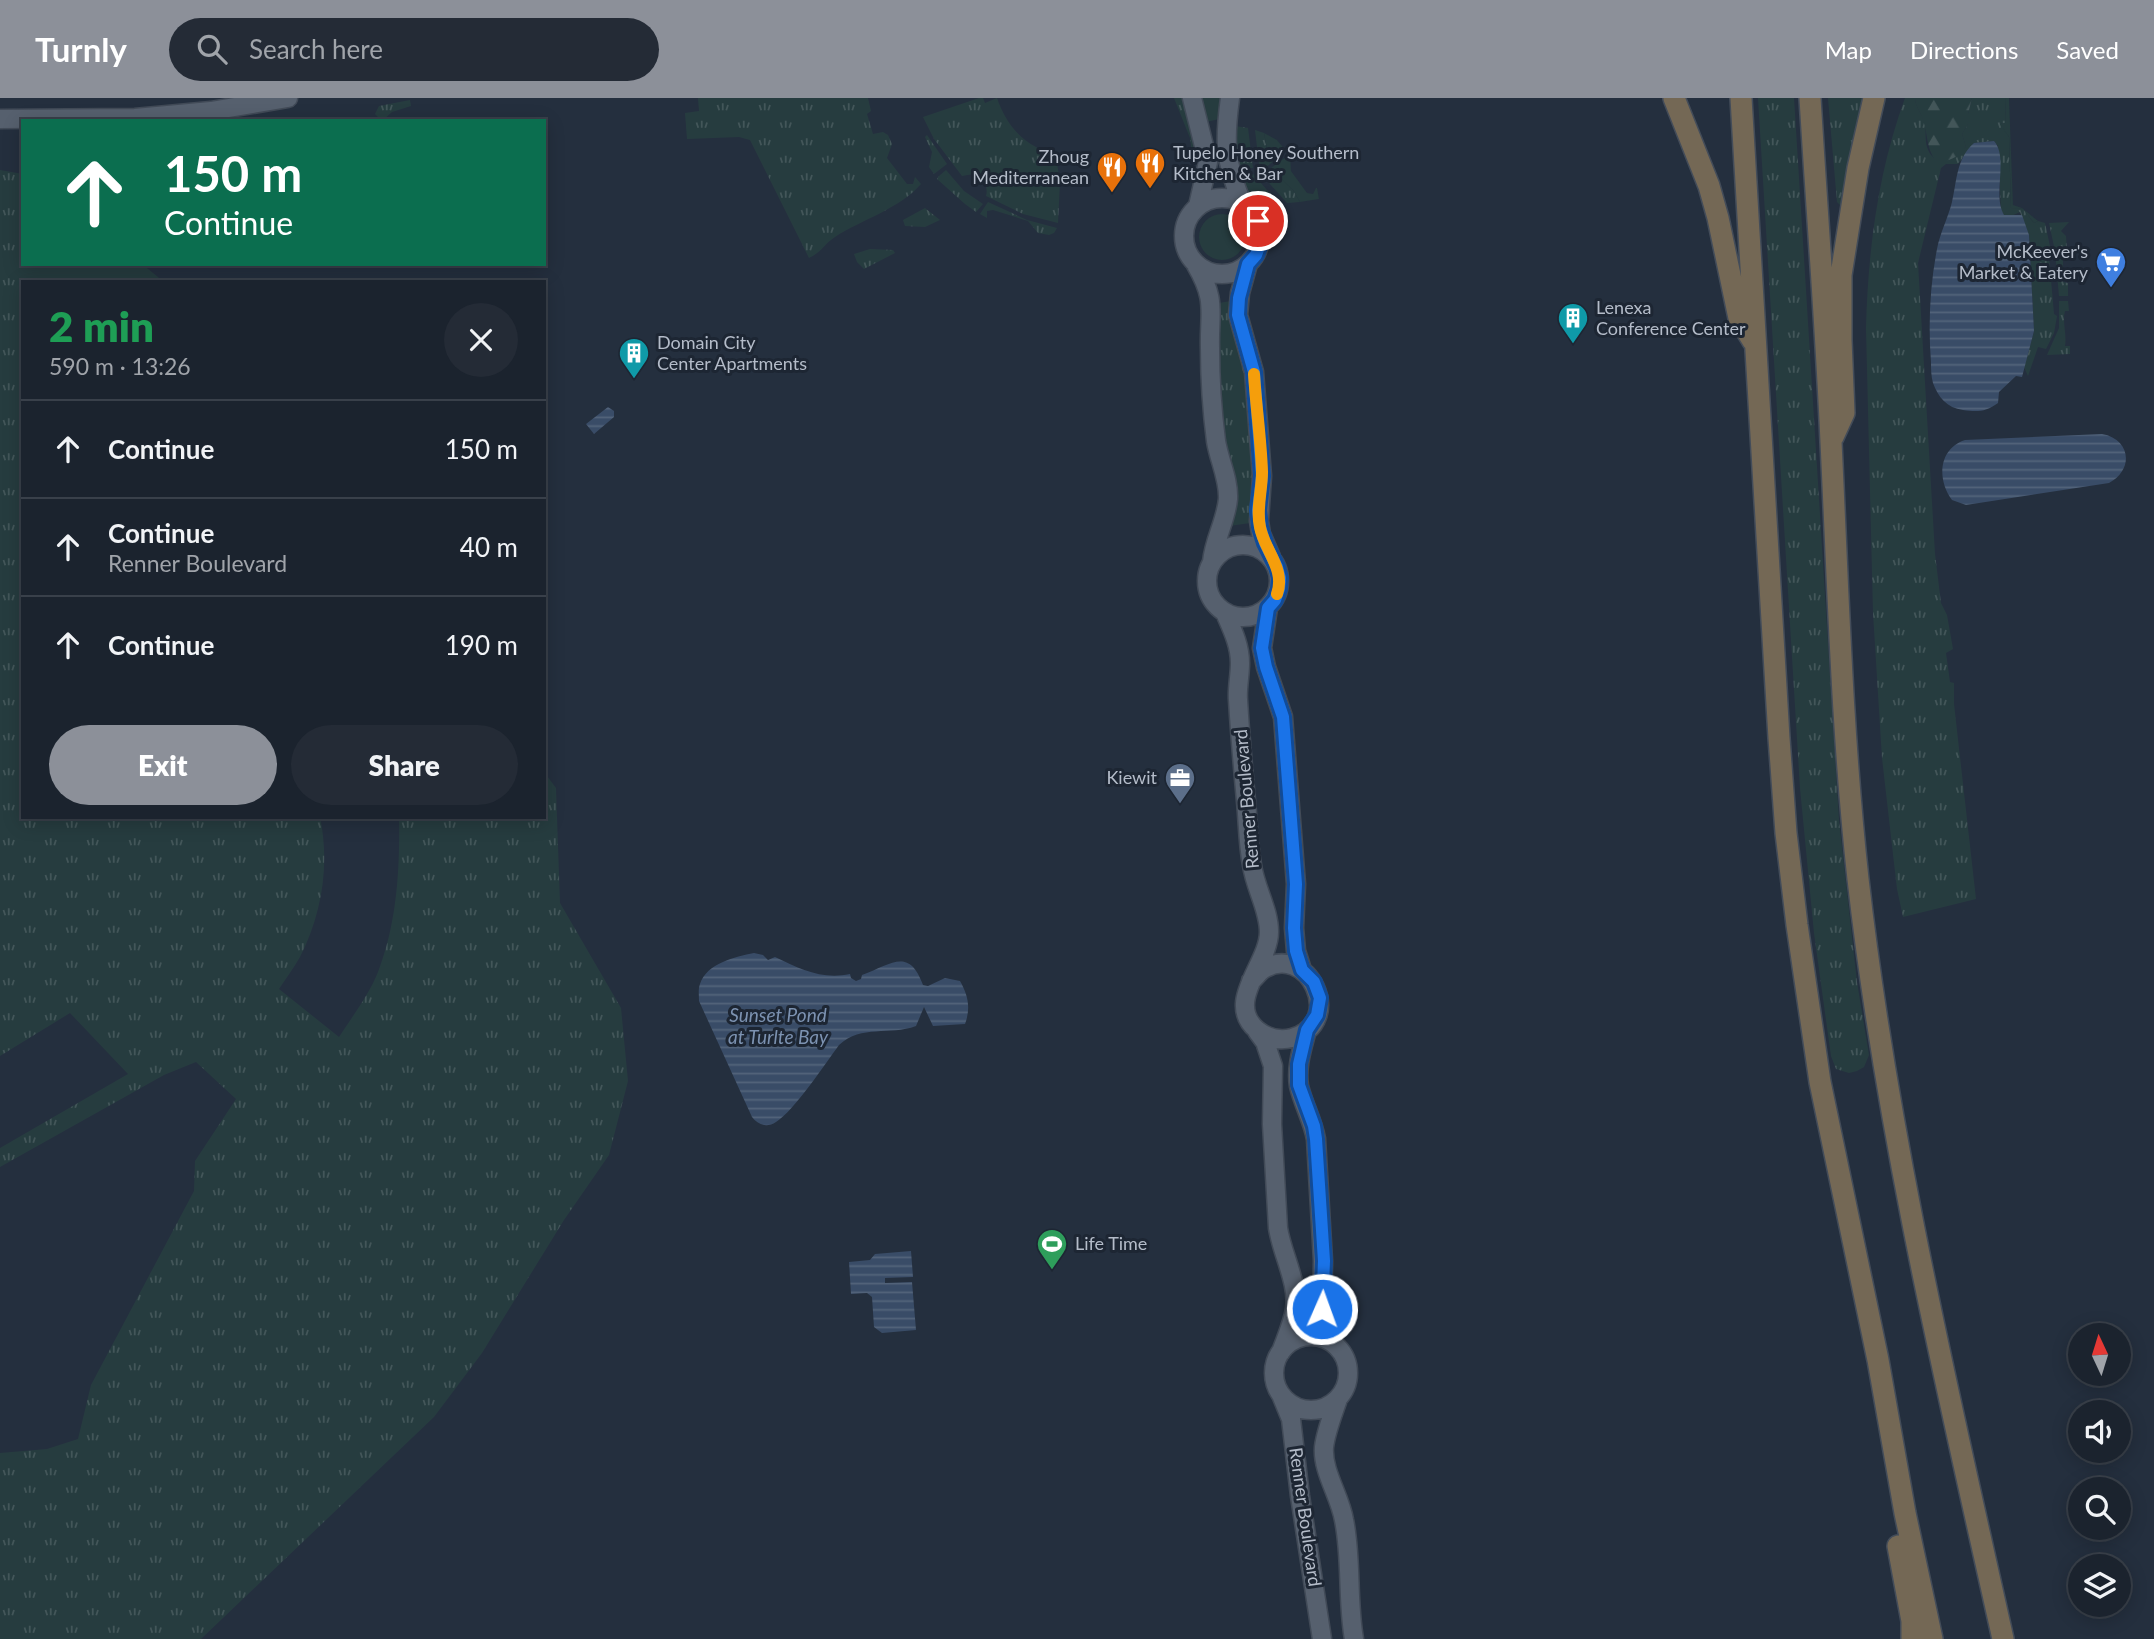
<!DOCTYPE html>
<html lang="en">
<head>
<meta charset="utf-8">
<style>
	:root { --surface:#1b232e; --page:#242b36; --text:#f1f3f6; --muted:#a0a4aa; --line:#39404a; --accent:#8c9099 }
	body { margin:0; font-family:Lato,sans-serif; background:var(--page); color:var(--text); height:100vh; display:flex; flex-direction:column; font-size:26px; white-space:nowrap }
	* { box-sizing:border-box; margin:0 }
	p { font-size:23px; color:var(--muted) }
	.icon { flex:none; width:38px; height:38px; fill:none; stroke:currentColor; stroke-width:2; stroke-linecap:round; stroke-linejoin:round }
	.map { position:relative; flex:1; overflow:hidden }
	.panel { position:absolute; left:21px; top:182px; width:525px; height:539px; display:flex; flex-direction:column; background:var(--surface); border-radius:0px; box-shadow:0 4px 18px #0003,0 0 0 2px var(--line) }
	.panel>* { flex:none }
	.top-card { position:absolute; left:21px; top:21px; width:525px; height:147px; border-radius:0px; box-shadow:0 4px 18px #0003,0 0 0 2px var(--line); background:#0b6e4f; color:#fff; overflow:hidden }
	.needle { width:46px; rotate:356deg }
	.tools { position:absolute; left:2068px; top:1225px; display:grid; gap:14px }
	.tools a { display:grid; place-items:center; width:63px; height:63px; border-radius:50%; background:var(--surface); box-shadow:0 4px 18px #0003,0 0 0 2px var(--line); font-size:35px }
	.pin { position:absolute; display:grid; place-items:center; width:60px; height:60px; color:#fff; margin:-30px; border:4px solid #fff; border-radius:50%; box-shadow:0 2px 7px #0007 }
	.me { position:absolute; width:77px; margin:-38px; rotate:2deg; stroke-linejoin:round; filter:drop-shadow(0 0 5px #0008) }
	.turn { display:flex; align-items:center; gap:24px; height:147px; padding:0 28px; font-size:32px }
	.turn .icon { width:91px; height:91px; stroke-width:2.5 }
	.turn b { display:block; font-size:49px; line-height:60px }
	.round { display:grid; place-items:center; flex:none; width:74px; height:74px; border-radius:37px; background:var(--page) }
	.summary { display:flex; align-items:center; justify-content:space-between; height:119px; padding:0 28px }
	h1 { font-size:42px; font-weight:800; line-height:52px; color:#1e9e55 }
	.cta { display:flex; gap:14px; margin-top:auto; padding:14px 28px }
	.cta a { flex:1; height:80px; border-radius:42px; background:var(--accent); color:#fff; font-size:28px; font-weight:800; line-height:80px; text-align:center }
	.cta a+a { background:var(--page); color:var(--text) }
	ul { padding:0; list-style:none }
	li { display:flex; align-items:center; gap:21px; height:98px; padding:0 28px; border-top:2px solid var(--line) }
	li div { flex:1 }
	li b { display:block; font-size:26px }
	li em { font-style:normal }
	header { display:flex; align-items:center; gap:42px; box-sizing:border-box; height:98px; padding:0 35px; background:var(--accent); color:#fff }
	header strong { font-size:33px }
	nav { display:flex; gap:38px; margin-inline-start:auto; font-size:24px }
	.search { width:490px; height:63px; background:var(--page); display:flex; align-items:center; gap:18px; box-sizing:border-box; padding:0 24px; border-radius:38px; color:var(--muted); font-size:26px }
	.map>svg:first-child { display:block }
	.grass { fill:url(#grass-tufts) }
	.forest { fill:url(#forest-firs) }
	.green { fill:#263c3f }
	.water { fill:url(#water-rules) }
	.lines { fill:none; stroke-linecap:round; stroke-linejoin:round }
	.major-casing { stroke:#414a57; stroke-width:21 }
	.highway-casing { stroke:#434c59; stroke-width:24 }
	.major { stroke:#56606e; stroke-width:18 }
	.highway { stroke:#746855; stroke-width:21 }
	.route-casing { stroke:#114b97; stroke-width:18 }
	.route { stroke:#1a73e8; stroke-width:12 }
	.slow { stroke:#f59e0b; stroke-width:12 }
	.labels { text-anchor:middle; stroke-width:6; stroke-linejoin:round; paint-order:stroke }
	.poi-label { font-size:18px; fill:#b4bcc9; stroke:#1d2633; text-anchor:start }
	.street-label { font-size:18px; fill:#b4bcc9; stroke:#1d2633 }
	.water-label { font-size:19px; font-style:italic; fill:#7c92b1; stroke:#1d2633 }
</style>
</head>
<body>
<header>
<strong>Turnly</strong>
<div class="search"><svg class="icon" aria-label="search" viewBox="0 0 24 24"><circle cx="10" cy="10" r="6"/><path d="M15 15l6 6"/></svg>Search here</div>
<nav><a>Map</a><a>Directions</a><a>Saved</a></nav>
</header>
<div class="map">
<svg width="2154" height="1541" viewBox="0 0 2154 1541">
	<defs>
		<pattern id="grass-tufts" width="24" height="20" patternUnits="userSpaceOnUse" patternTransform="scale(1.75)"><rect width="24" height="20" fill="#263c3f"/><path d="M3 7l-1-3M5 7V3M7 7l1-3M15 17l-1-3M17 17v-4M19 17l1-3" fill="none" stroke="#435659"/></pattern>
		<pattern id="forest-firs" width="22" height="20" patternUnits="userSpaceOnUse" patternTransform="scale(1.75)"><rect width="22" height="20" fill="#263c3f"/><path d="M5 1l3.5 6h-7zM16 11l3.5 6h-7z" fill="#435659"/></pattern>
		<pattern id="water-rules" width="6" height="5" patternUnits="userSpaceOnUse" patternTransform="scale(1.75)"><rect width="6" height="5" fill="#394c67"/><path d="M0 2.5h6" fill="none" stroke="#53647b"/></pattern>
	</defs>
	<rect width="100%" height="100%" fill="#242f3e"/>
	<path class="grass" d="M698 0H868L871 13 867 16 873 36 883 34 888 37 892 46 887 60 907 86H913L915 79 921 86C901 110 861 122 835 139 824 146 822 154 809 160L750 42 739 39 687 41 685 15 699 13Z
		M979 0H983L985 5 997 0C1004 20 1016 39 1036 49 1042 53 1050 55 1056 59L1060 84 1058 125 1023 116 986 98C989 87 982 80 973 76L962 78 934 41 923 19Z
		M1174 0H1183L1199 63H1193L1190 40Z
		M1200 0H1221L1219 21 1206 24Z
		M1758 0H1794L1839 722 1857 884 1869 957 1864 969 1857 973 1849 975 1836 971 1831 958 1814 835 1800 690Z
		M1828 0H1866L1843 103 1840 107 1837 104Z
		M1905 0H1915C1915 9 1923 17 1925 26 1926 34 1925 42 1927 49 1934 71 1955 62 1966 49L1962 36 1968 26V16L1972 0H2006L2005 25 2001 26 2009 39 2011 109 2023 111 2034 125 2038 123 2045 125 2051 153 2049 159 2054 216 2057 218 2054 235 2046 251 2038 249 2028 278 2024 269 2034 234 2030 149 2029 137 2020 114 2009 119 2004 117 2001 113 1998 48 1994 43 1974 45 1958 66H1946L1941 70 1918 165 1935 456 1941 505 1947 517 1953 551 1946 555 1950 584 1954 585V606L1976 801 1903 819 1897 791 1882 660 1873 515 1866 230C1868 152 1878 74 1905 0Z
		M410 2 411 8 392 14 382 23 375 16 379 8Z
		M1235 28 1248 30 1253 70 1237 71V63L1241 62 1240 57H1236L1235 55Z
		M1255 32 1264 35 1270 66 1260 74Z
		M927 37 947 66 934 76 929 69 932 54 925 39Z
		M1271 70 1293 92 1300 104 1287 105 1262 77Z
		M0 72 23 76V166H142L164 184H23V719H320C330 766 322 816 300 859 294 870 286 880 279 891L339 939C352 919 370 895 378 874 397 825 400 771 399 719H544V674L556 690 560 805 621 910 628 983 609 1057 564 1122 482 1255 434 1319 201 1541H0V1355L47 1351 78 1341 91 1287 194 1093 195 1063 236 1001 196 964 164 977 0 1069V1050L128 976 70 915 0 958Z
		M946 72 964 93 983 106 976 114 965 106 937 81 939 78Z
		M1253 76 1281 108V116C1258 111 1249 98 1239 78Z
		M988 104 1027 122 1057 130 1054 135 1049 137 1038 135 1028 123 993 112 987 113V120L980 116Z
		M925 110 940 122 925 129 905 128 903 122Z
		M2069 124 2061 133 2066 138 2067 152 2063 154V184L2068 185V198H2059L2055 153 2049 125Z
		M870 151 893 152 895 155 864 171 857 164 854 156Z
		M1231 203 1246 269 1254 382 1250 410V425L1229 428 1217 253 1219 205Z
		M2059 203H2068L2069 213H2065C2062 224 2067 236 2065 248H2070V256L2047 257 2059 230Z"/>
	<path class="forest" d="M1915 0H1972L1968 16V26L1962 36 1966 49C1961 58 1946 66 1935 62 1926 49 1928 36 1923 22 1921 14 1915 8 1915 0Z"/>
	<path class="green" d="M2006 0H2009L2013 107 2022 110 2038 123 2034 125 2023 111 2011 110 2009 39 2000 26 2005 25Z
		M1264 35 1277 42 1286 53 1270 66Z
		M1290 56 1291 73 1307 95 1313 96 1316 90H1317L1319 101 1300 104 1293 92 1273 73 1271 70Z
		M1199 139a23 23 0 1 1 46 0a23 23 0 1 1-46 0Z"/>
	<path class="water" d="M1994 43C2009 60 1992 97 2004 117H2022L2029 137 2034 233 2022 279 2016 278 1999 294 1998 305C1986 314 1977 314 1963 312 1947 310 1938 299 1933 285 1931 278 1931 271 1931 264 1928 226 1930 187 1937 151 1940 135 1948 120 1952 104 1957 83 1956 61 1974 45Z
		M608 309 614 313V319L594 336 586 326Z
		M2102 336C2131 341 2134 372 2109 385L1966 407 1952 402C1937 382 1938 351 1965 342Z
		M754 855 763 857 768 862 775 859C800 871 822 882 850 876L851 880 856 883 861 881 862 877C892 866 909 849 923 887L928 888 945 880 960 883C968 897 971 910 965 926L933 928 924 909 916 928C889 938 862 926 839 947 825 966 794 1013 776 1024 767 1030 758 1027 752 1019L699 903C699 898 698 891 700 886 707 865 735 859 754 855Z
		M911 1153 913 1179 885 1180V1185L912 1184 916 1232 882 1235 874 1229 872 1199 867 1195 851 1196 849 1164 870 1162 875 1156Z"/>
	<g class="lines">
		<g class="major-casing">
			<path id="major" d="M1192 0 1208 64 1198 108
				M1230 0C1224 44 1225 64 1242 105
				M0 21 135 20 211 13 288 0
				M1184 138a38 38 0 1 1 76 0a38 38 0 1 1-76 0Z
				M1248 166 1240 195 1238 217 1254 274 1262 378 1259 423 1261 436 1271 459
				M1196 167C1217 203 1209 213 1210 250 1210 281 1212 312 1216 343 1219 362 1229 381 1228 401 1226 423 1214 442 1212 464
				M1207 483a36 36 0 1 1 72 0a36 36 0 1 1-72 0Z
				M1268 510 1262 550 1266 569 1283 619 1296 786 1294 830 1296 853 1302 872
				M1225 515C1232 531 1240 547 1240 565 1240 578 1237 590 1238 602 1240 636 1243 670 1246 703 1248 724 1248 746 1252 767 1255 790 1269 811 1269 834 1269 866 1224 904 1257 932 1267 940 1279 943 1292 940 1347 925 1308 842 1262 872 1258 875 1255 880 1251 883
				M1307 932C1302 951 1296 969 1299 988 1303 1006 1313 1023 1316 1041L1323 1163 1322 1211 1326 1226 1334 1246
				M1257 933 1265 944 1273 968 1272 1026 1278 1130C1282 1156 1299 1186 1295 1211 1293 1225 1286 1240 1281 1254
				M1274 1275a37 37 0 1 1 74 0a37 37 0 1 1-74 0Z
				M1282 1299 1291 1321 1300 1398 1322 1541
				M1338 1301C1333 1316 1326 1333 1324 1349 1322 1373 1340 1398 1344 1422 1352 1461 1347 1502 1354 1541"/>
		</g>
		<g class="highway-casing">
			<path id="highway" d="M1674 0 1709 88 1718 120 1739 220 1753 243
				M1741 0 1779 640 1786 735 1797 827 1820 984 1878 1262 1905 1415 1932 1541
				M1810 0C1817 114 1826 229 1831 344 1838 489 1842 636 1858 781 1887 1037 1947 1290 2003 1541
				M1833 339 1844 315 1841 242V177L1858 70 1874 0
				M1898 1448 1912 1523V1541"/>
		</g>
		<use href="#major" class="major"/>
		<use href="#highway" class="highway"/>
	</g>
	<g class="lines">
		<g class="route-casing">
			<path id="route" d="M1258 123 1261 134 1260 146 1256 157 1248 166 1239 200 1238 217 1254 274 1262 378 1258 412 1260 429 1265 445 1277 469 1280 480 1279 491 1275 502 1268 510 1262 550 1266 569 1283 619 1296 786 1294 830 1296 853 1302 872 1314 884 1320 900 1317 917 1307 932 1299 966V987L1314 1028 1316 1041 1324 1163 1322 1211"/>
		</g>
		<use href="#route" class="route"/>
		<path class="slow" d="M1254 276C1256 309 1261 342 1262 374 1262 393 1256 411 1260 429 1264 452 1286 471 1277 496"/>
	</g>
	<defs>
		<g id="restaurant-pin" transform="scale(1.575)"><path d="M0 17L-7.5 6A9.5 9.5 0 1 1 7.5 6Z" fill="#e8710a" stroke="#1d2633"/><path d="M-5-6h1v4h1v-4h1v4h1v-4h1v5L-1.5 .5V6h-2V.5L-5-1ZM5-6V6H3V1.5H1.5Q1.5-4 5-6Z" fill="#fff"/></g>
		<g id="supermarket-pin" transform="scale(1.575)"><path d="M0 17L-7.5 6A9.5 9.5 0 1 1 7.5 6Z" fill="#3f7fe0" stroke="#1d2633"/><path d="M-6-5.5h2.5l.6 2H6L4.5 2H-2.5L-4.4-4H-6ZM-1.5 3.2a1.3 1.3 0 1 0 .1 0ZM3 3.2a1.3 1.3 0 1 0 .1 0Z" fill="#fff"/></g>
		<g id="building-pin" transform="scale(1.575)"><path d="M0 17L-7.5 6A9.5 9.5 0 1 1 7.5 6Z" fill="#0f9aa8" stroke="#1d2633"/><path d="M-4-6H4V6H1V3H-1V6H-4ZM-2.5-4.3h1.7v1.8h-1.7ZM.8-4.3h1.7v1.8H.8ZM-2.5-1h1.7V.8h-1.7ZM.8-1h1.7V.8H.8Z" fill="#fff"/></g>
		<g id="office-pin" transform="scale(1.575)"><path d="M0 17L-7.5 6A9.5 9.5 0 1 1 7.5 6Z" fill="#5c6f8a" stroke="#1d2633"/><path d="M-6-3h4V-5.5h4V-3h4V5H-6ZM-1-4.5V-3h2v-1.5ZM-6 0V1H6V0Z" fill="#fff"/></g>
		<g id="stadium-pin" transform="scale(1.575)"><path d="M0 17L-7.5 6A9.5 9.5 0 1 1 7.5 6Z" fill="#2e9e5b" stroke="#1d2633"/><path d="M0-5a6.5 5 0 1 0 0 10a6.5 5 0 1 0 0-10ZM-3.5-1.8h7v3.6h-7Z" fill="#fff"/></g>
	</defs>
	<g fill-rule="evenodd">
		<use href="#restaurant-pin" x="1150" y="65"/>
		<use href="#restaurant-pin" x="1112" y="69"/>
		<use href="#supermarket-pin" x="2111" y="164"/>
		<use href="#building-pin" x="1573" y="220"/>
		<use href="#building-pin" x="634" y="255"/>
		<use href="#office-pin" x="1180" y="680"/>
		<use href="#stadium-pin" x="1052" y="1146"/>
	</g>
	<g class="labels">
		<g class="poi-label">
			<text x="1173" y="61">Tupelo Honey Southern<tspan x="1173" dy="21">Kitchen &amp; Bar</tspan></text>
			<text x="1089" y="65" text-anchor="end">Zhoug<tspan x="1089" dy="21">Mediterranean</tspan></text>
			<text x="2088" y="160" text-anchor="end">McKeever's<tspan x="2088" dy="21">Market &amp; Eatery</tspan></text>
			<text x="1596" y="216">Lenexa<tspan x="1596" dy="21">Conference Center</tspan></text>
			<text x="657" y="251">Domain City<tspan x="657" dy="21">Center Apartments</tspan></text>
			<text x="1157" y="686" text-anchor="end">Kiewit</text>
			<text x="1075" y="1152">Life Time</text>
		</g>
		<g class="street-label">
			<text transform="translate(1247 701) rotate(-95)" y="6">Renner Boulevard</text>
			<text transform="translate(1305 1419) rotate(82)" y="6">Renner Boulevard</text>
		</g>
		<g class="water-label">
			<text x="778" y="924">Sunset Pond<tspan x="778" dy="22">at Turlte Bay</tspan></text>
		</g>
	</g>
</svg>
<div class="tools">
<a><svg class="needle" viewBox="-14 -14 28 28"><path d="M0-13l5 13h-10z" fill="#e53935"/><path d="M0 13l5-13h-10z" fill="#a0a4aa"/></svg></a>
<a><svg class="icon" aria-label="sound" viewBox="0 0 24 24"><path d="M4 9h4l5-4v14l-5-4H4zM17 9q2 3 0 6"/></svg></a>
<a><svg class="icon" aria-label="search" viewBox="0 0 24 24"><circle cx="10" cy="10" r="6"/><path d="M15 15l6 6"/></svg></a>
<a><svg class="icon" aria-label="layers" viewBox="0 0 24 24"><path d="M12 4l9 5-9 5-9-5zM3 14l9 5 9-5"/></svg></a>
</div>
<div class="pin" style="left:1258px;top:123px;background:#d93025"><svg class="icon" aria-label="arrive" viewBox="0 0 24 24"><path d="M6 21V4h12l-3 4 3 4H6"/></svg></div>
<svg class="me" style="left:1322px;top:1211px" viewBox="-20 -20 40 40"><circle r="17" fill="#1a73e8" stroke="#fff" stroke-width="3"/><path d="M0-11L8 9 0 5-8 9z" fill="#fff"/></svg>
<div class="top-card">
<div class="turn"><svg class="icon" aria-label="ahead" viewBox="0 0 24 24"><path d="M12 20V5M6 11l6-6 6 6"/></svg><div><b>150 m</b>Continue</div></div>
</div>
<section class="panel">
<div class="summary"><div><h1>2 min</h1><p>590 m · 13:26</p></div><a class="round"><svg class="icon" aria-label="close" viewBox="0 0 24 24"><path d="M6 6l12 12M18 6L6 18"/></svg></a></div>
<ul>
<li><svg class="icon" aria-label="ahead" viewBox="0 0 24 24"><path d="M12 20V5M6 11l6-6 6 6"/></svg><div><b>Continue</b></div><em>150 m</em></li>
<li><svg class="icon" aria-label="ahead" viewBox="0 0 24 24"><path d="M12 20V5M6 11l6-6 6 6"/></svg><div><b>Continue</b><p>Renner Boulevard</p></div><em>40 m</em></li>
<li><svg class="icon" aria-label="ahead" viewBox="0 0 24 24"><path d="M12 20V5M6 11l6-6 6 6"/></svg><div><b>Continue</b></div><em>190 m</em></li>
</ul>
<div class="cta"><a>Exit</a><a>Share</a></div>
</section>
</div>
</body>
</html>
